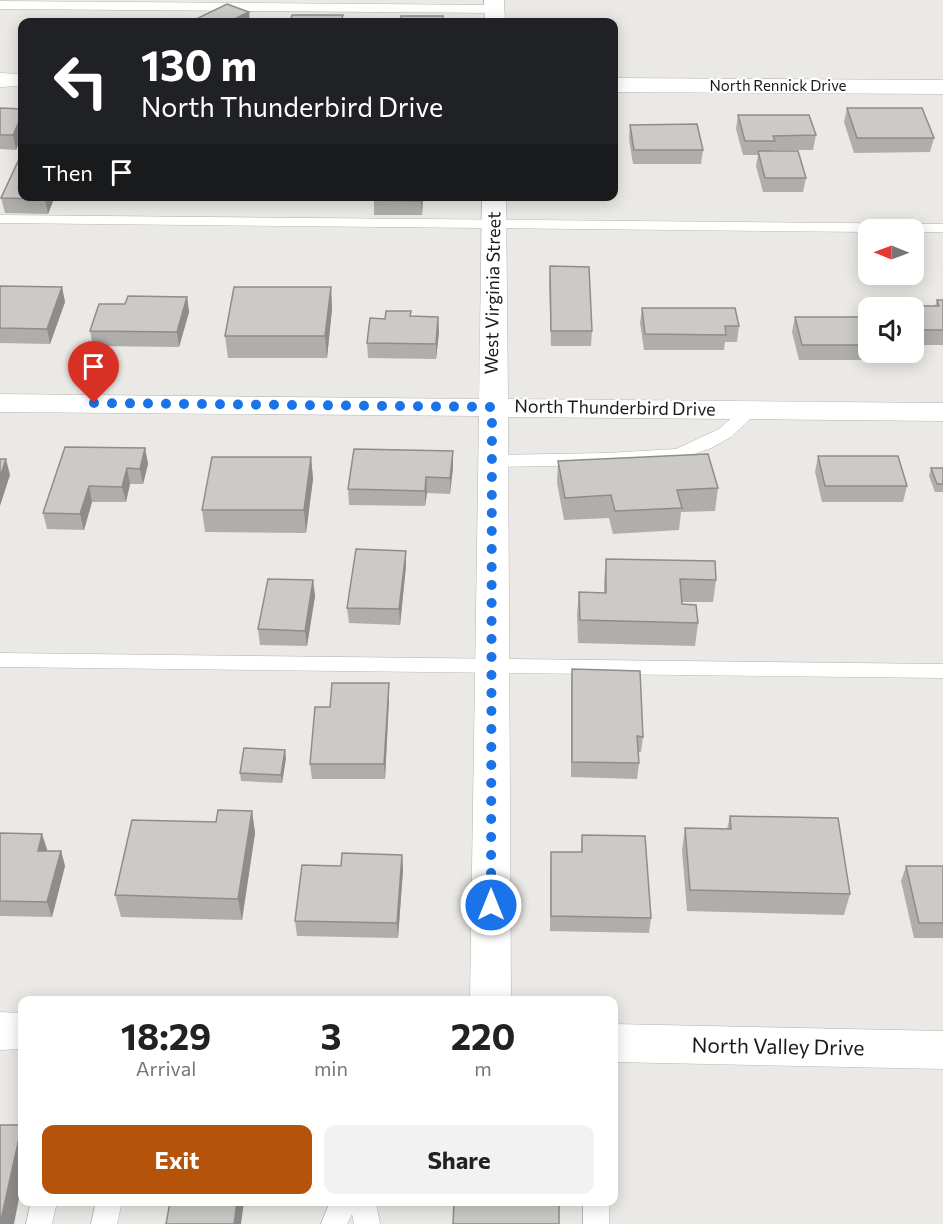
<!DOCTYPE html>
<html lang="en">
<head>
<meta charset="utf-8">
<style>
	:root { --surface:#fff; --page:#f2f2f2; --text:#222; --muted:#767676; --accent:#b45309 }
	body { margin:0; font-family:Commissioner,sans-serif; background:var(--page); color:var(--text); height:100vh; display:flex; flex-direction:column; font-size:22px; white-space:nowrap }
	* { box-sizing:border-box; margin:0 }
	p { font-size:20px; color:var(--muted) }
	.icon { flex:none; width:33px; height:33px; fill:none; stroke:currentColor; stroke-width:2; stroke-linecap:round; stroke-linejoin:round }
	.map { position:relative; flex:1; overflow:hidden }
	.drawer { position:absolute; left:18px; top:996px; width:600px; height:210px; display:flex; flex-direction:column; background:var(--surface); border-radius:12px; box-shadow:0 3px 15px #0003 }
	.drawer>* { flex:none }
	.guide { position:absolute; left:18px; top:18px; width:600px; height:183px; border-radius:12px; box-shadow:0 3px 15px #0003; background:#202124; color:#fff; overflow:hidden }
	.needle { width:39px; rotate:271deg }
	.controls { position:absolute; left:858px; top:219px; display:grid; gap:12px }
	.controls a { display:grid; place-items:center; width:66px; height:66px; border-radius:12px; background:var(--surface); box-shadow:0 3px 15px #0003; font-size:30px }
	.pin { position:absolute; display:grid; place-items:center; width:51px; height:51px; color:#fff; margin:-62px -26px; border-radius:50% 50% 50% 0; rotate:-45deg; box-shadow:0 0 6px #0007 }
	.pin .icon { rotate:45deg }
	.me { position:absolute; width:66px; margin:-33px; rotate:0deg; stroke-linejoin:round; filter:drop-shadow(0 0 4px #0008) }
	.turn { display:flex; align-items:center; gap:21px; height:126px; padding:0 24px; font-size:27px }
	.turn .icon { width:78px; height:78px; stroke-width:2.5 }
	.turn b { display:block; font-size:42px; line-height:51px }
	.then { display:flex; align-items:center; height:57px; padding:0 24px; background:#0003; gap:12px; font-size:22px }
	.eta { display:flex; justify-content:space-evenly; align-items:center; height:102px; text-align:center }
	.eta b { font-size:36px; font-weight:700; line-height:42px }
	.action { display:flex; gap:12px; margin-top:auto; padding:12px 24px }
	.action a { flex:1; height:69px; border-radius:12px; background:var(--accent); color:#fff; font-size:24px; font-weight:700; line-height:69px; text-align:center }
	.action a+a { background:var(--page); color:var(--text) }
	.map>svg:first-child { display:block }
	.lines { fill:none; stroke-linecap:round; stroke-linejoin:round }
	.lane-casing { stroke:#b5b4b0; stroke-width:1 }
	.street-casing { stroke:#b5b4b0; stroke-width:1 }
	.lane { fill:#fff; fill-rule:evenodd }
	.street { fill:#fff; fill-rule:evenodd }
	.wall { fill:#afaeab }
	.shaded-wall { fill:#8f8d8b }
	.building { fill:#cccac7; stroke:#8f8d8b; stroke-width:1.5 }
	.route { stroke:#1a73e8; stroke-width:10; stroke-dasharray:0 18 }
	.labels { text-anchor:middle; stroke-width:4.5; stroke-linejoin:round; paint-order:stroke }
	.far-street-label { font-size:15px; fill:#1b1a19; stroke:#fff }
	.street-label { font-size:18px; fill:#1b1a19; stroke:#fff }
	.near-street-label { font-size:21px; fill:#1b1a19; stroke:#fff }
</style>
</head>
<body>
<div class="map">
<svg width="943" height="1224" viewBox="0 0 943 1224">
	<rect width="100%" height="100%" fill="#eae9e5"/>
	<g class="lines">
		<g class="lane-casing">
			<path id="lane" d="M0 1 494 5 500 9 494 13 0 9Z
				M0 215 943 224V232H914V230H868V232L0 223Z
				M752 404 758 405 761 409 731 437 711 448 678 460 606 465 492 467 486 465 483 461 486 457 492 455 606 453 676 449 719 429 746 405Z
				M0 653 943 664V678L0 667Z
				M31 1202H57L52 1224H26Z
				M96 1202H122L117 1224H91Z
				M330 1202H376L380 1224H354L352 1214 347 1224H321Z
				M583 1202H609V1224H583Z"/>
		</g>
		<g class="street-casing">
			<path id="street" d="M484 0H504L505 22H485Z
				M0 73 22 74V86L0 87Z
				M614 78 943 80V94L614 92Z
				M482 196H506L508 399 943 403V421L508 417 511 1000H470L479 416 0 412V394L479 399Z
				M0 1012 22 1013V1049L0 1050Z
				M614 1024 943 1031V1069L614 1062Z"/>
		</g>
		<use href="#lane" class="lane"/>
		<use href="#street" class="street"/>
	</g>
	<path class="wall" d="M0 108 22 109V135L16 150 0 149Z
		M847 108 934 138 930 152 854 153 844 122Z
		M738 115 816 135 813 150H773V151L806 178 803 192H763L756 166 758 155H743L736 129Z
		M630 125 703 150 701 164H633L629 139Z
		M55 196 48 214 5 213 1 198Z
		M423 196 422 215H374V200Z
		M550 266 592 331 591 346H551L549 281Z
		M0 286 62 287 65 302 50 344 0 343Z
		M331 287 332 309 327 358H228L225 336Z
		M187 297 189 312 179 347 93 346 90 331 125 304Z
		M937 300H943V345H914V308H909V306H935Z
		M642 308 739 326 737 342H725L724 350H644L640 323Z
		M411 316 438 317 439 332 436 359 368 358 367 343 385 319Z
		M795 317 868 327V352H872L871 360H799L792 332Z
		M145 448 148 464 143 484H130L126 502H92L84 530 47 529 43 513Z
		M453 451V467L450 494 427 493 425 506 349 505 348 489Z
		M818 456 907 486 903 502H822L815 472Z
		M311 457 313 479 306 533 205 532 202 510Z
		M558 461 718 488 715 511 681 512 679 530 613 534 609 518 564 520 557 483Z
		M931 468H943V492H935L929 476Z
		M606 559 716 580 713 602H682V604L698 623 695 646 578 643 577 614 579 592 604 593V581Z
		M406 566 400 625 349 623 347 608Z
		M313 580 315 596 307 646 260 645 258 629Z
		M572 669 643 737 641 752H638L639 763 637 779 571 777V684Z
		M389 699 385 779H312L310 764 330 707Z
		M286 758 282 783 241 781 240 773Z
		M252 811 255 833 242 920 121 917 115 895 216 822Z
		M730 816 850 894 844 915 687 911 682 850 685 828 727 829Z
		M0 833 47 849V851H61L65 866 52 917 0 916Z
		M582 835 651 918 649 933 550 931V867L551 852H581Z
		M402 855 403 870 398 938 297 936 295 921 341 866Z
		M906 866H943V938H914L901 881Z"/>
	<path class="shaded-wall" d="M249 12 250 22H228Z
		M22 115V135L16 150 13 135Z
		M46 196H55L48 214 45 199Z
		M422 196H423L422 215 421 201Z
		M62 287 65 302 50 344 47 329Z
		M331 287 332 309 327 358 325 336Z
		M187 297 189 312 179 347 177 332Z
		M438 317 439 332 436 359V344Z
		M145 448 148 464 143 484 140 469Z
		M453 451V467L450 494V478Z
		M311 457 313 479 306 533 304 510Z
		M6 459 10 475 0 506V477Z
		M127 468 130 484 126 502 122 487Z
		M426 477 427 493 425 506V491Z
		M89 486 92 502 84 530 80 514Z
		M406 551V566L400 625 399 609Z
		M313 580 315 596 307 646 305 631Z
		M389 683V699L385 779 384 764Z
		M285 750 286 758 282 783 281 775Z
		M252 811 255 833 242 920 238 899Z
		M42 834 47 849 43 866 38 851Z
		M61 851 65 866 52 917 47 902Z
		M402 855 403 870 398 938 397 923Z
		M22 1126V1183L14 1224H0Z
		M237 1202H244L241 1224H234Z"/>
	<path class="building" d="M227 4 249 12 228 22H205L196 19Z
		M292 15H343L341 22H290Z
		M401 16H443V22H385V21H401Z
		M0 108 22 109V115L13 135H0Z
		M847 108H922L934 138H857Z
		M738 115H809L816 135 773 136 775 141H745Z
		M697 124 703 150H634L630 125Z
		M758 151H798L806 178H765Z
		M21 155H22V196H46L45 199 1 198Z
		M374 196H422L421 201 374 200Z
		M550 266 589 267 592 331H551Z
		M0 286 62 287 47 329 0 328Z
		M234 287H331L325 336H225Z
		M128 296 187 297 177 332 90 331 99 304H125Z
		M937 300H943V330H917L914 320V308H910L909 306H939Z
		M642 308H735L739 326H725L726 335 645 334Z
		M386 311H411L410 316 438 317 436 344 367 343 370 318 385 319Z
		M795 317H865L868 327V345H802Z
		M65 447 145 448 140 469 127 468 122 487 89 486 80 514 43 513Z
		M354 449 453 451 450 478 426 477 425 491 348 489Z
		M708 454 718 488 677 490 682 508 615 511 611 495 565 498 558 461Z
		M818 456H898L907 486H825Z
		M212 457H311L304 510H202Z
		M0 459H6L0 477Z
		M931 468H943V484H937Z
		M356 549 406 551 399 609 347 608Z
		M606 559 715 561 716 580 680 579 682 604 696 605 698 623 580 620 579 592 606 593Z
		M268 579 313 580 305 631 258 629Z
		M572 669 640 671 643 737 637 736 639 763 572 762Z
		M332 683H389L384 764H310L315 707H330Z
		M244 748 285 750 281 775 240 773Z
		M218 810 252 811 238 899 115 895 132 820 216 822Z
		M730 816 838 818 850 894 690 890 685 828 731 829Z
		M0 833 42 834 38 851H61L47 902 0 901Z
		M582 835 645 836 651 918 551 916V852H582Z
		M342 853 402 855 397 923 295 921 302 865 341 866Z
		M906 866H943V923H919Z
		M0 1125H22L0 1224Z
		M170 1202H237L234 1224H166Z
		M454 1202H559V1224H453Z"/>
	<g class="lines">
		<path class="route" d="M94 403 492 407 491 905"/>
	</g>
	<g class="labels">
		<g class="far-street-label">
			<text x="778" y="91">North Rennick Drive</text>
		</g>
		<g class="street-label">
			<text transform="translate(493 293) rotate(-89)" y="6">West Virginia Street</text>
			<text transform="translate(615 408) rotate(1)" y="6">North Thunderbird Drive</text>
		</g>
		<g class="near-street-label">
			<text transform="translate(778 1047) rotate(1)" y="7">North Valley Drive</text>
		</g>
	</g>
</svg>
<div class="controls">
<a><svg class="needle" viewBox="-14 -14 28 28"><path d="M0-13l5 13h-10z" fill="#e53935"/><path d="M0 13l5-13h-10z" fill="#767676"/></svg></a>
<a><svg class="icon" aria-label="sound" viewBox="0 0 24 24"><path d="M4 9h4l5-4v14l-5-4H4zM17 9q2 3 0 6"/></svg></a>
</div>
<div class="pin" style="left:94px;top:403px;background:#d93025"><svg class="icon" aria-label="arrive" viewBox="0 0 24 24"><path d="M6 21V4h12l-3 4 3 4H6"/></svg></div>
<svg class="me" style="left:491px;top:905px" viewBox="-20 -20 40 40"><circle r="17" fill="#1a73e8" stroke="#fff" stroke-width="3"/><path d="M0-11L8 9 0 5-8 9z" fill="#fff"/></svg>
<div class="guide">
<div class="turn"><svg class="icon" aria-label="left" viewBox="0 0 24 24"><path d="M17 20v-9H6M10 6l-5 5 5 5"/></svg><div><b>130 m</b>North Thunderbird Drive</div></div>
<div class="then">Then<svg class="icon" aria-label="arrive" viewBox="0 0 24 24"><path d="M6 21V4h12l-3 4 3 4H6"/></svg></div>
</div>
<section class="drawer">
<div class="eta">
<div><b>18:29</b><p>Arrival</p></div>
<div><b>3</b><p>min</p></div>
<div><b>220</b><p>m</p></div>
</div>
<div class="action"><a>Exit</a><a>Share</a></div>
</section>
</div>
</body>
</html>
